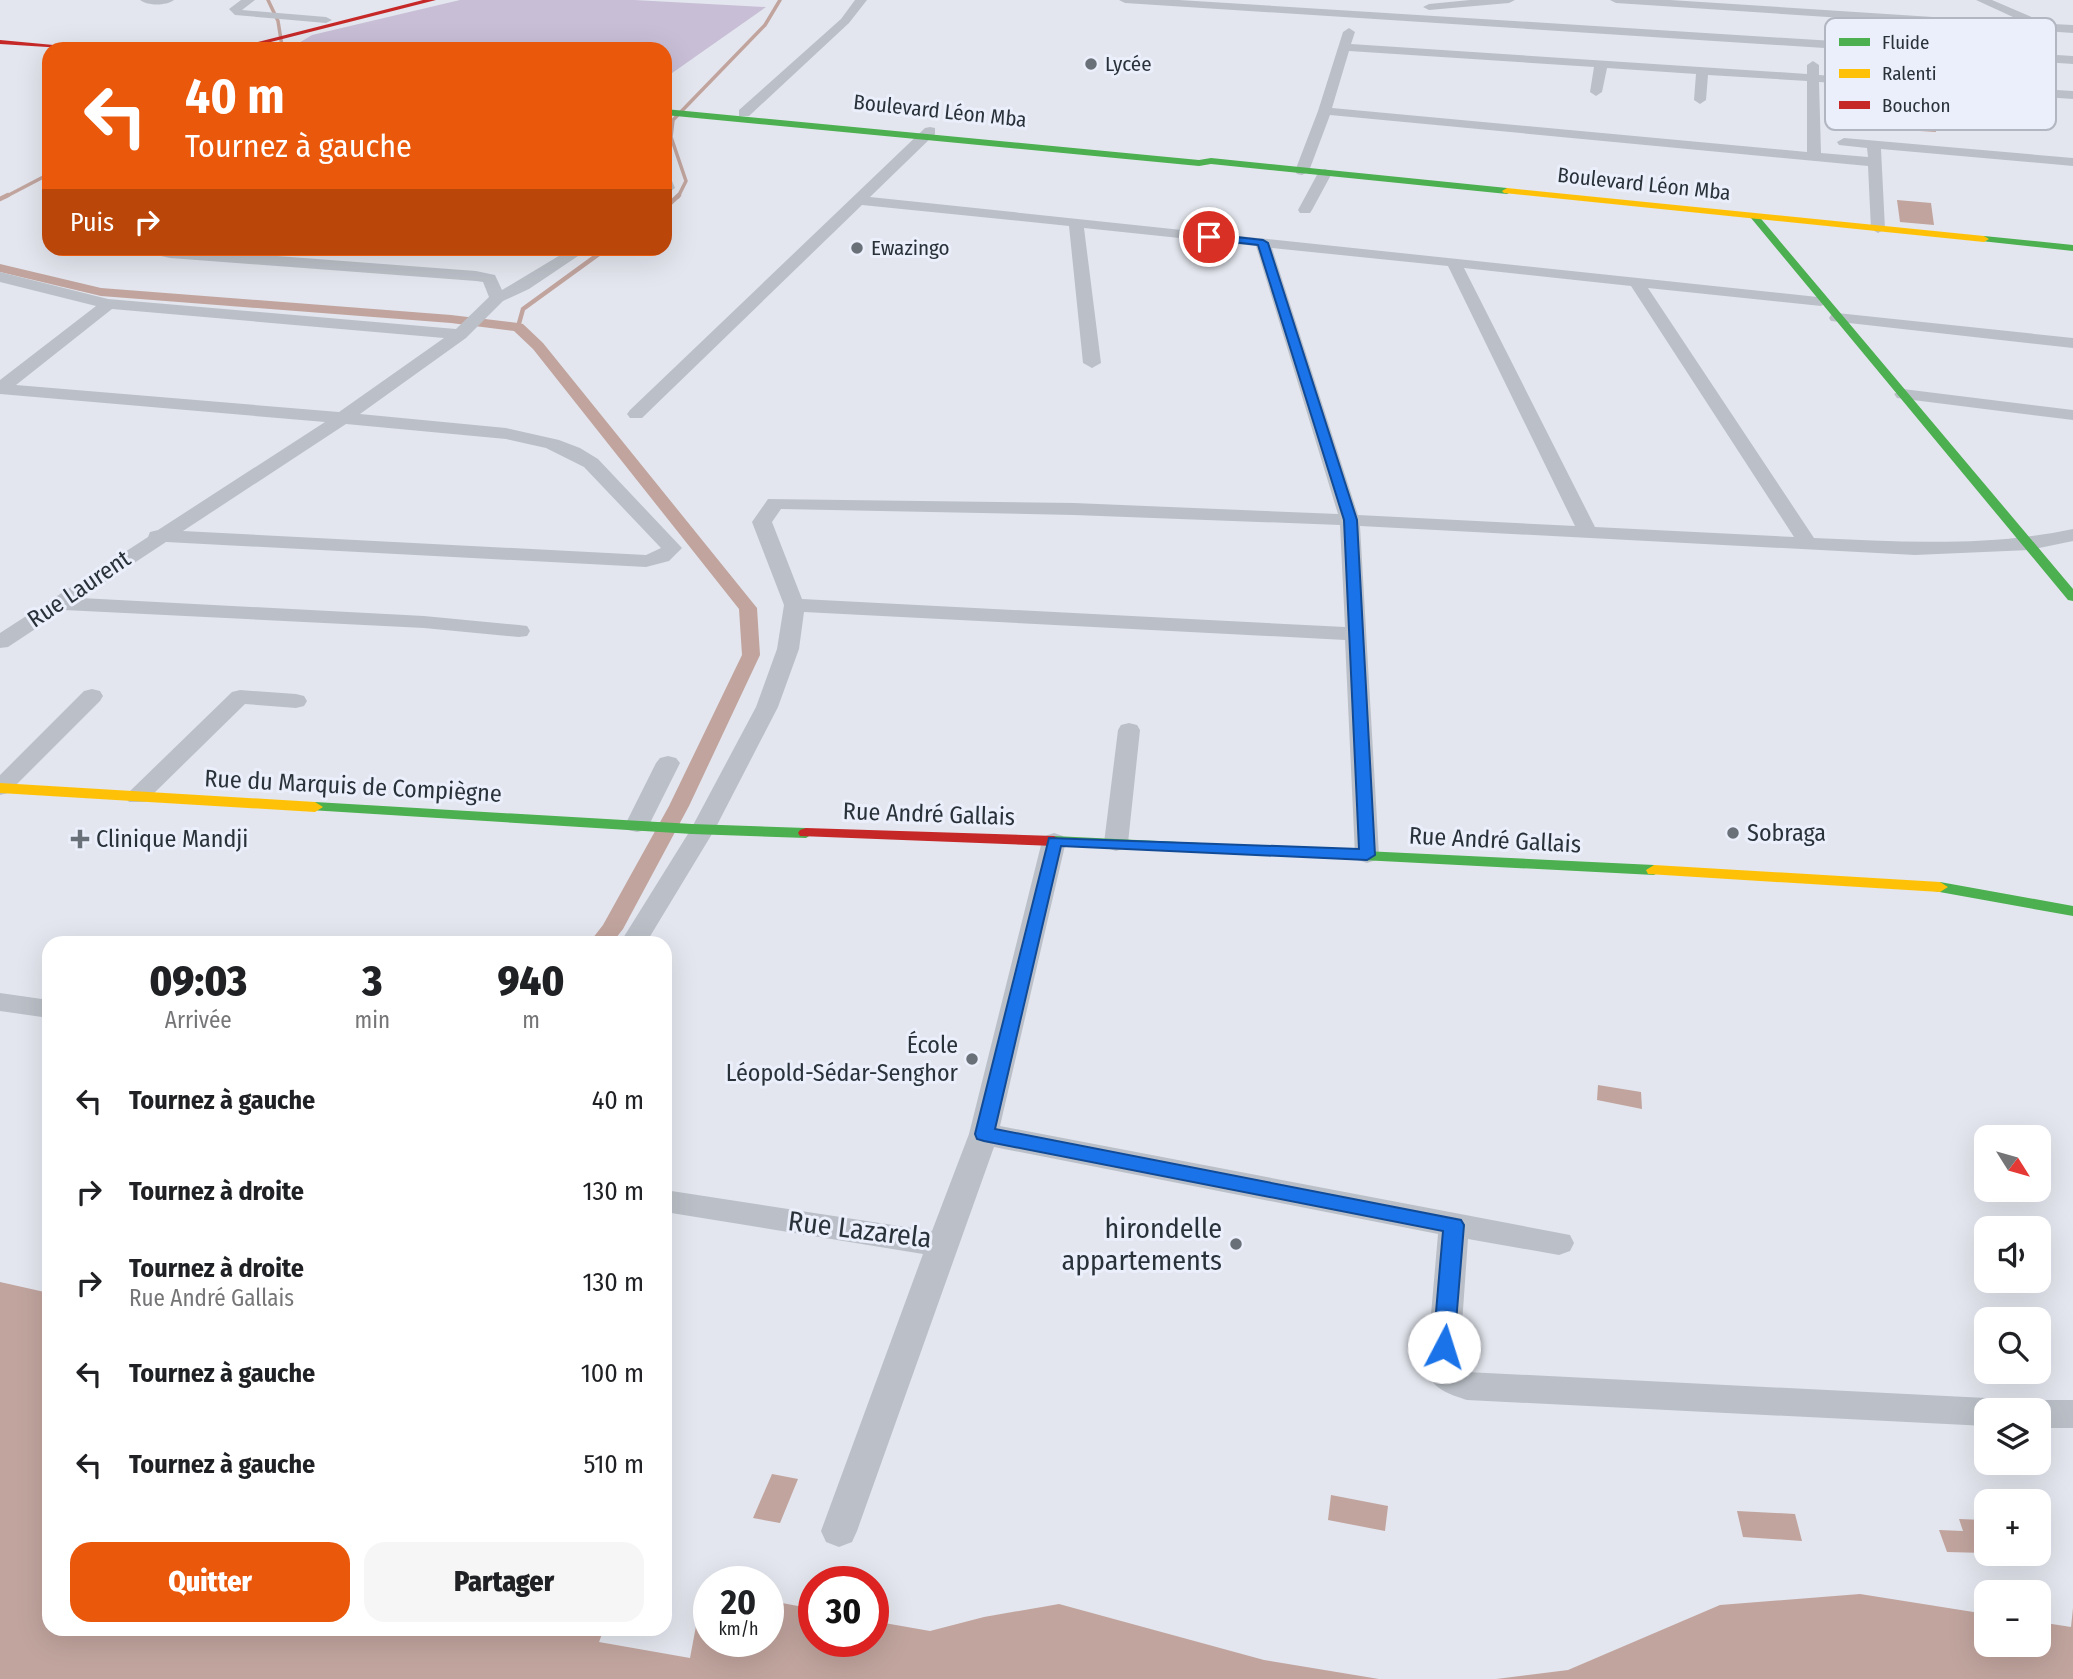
<!DOCTYPE html>
<html lang="fr">
<head>
<meta charset="utf-8">
<style>
	:root { --surface:#fff; --page:#f6f6f6; --text:#202124; --muted:#757577; --accent:#ea580c }
	body { margin:0; font-family:"Fira Sans Condensed",sans-serif; background:var(--page); color:var(--text); height:100vh; display:flex; flex-direction:column; font-size:26px; white-space:nowrap }
	* { box-sizing:border-box; margin:0 }
	p { font-size:23px; color:var(--muted) }
	.icon { flex:none; width:38px; height:38px; fill:none; stroke:currentColor; stroke-width:2; stroke-linecap:round; stroke-linejoin:round }
	.map { position:relative; flex:1; overflow:hidden }
	.side { position:absolute; left:42px; top:936px; width:630px; height:700px; display:flex; flex-direction:column; background:var(--surface); border-radius:21px; box-shadow:0 7px 28px #0002 }
	.side>* { flex:none }
	.top-card { position:absolute; left:42px; top:42px; width:630px; height:214px; border-radius:21px; box-shadow:0 7px 28px #0002; background:#ea580c; color:#fff; overflow:hidden }
	.needle { width:46px; rotate:127deg }
	.tools { position:absolute; left:1974px; top:1125px; display:grid; gap:14px }
	.tools a { display:grid; place-items:center; width:77px; height:77px; border-radius:14px; background:var(--surface); box-shadow:0 7px 28px #0002; font-size:35px }
	.speed { position:absolute; left:693px; top:1566px; display:flex; gap:14px; font-size:35px; font-weight:700; text-align:center }
	.speed>* { display:grid; place-content:center; width:91px; height:91px; border-radius:50%; background:var(--surface); box-shadow:0 7px 28px #0002; line-height:1 }
	.speed small { font-size:18px; font-weight:400 }
	.speed .limit { border:10px solid #d22; background:#fff; color:#111 }
	.pin { position:absolute; display:grid; place-items:center; width:60px; height:60px; color:#fff; margin:-30px; border:4px solid #fff; border-radius:50%; box-shadow:0 2px 7px #0007 }
	.me { position:absolute; width:77px; margin:-38px; rotate:5deg; stroke-linejoin:round; filter:drop-shadow(0 0 5px #0008) }
	.turn { display:flex; align-items:center; gap:24px; height:147px; padding:0 28px; font-size:32px }
	.turn .icon { width:91px; height:91px; stroke-width:2.5 }
	.turn b { display:block; font-size:49px; line-height:60px }
	.then { display:flex; align-items:center; height:66px; padding:0 28px; background:#0003; gap:14px; font-size:26px }
	.eta { display:flex; justify-content:space-evenly; align-items:center; height:119px; text-align:center }
	.eta b { font-size:42px; font-weight:800; line-height:49px }
	.action { display:flex; gap:14px; margin-top:auto; padding:14px 28px }
	.action a { flex:1; height:80px; border-radius:21px; background:var(--accent); color:#fff; font-size:28px; font-weight:800; line-height:80px; text-align:center }
	.action a+a { background:var(--page); color:var(--text) }
	ul { padding:0; list-style:none }
	li { display:flex; align-items:center; gap:21px; height:91px; padding:0 28px }
	li div { flex:1 }
	li b { display:block; font-size:26px }
	li em { font-style:normal }
	.map>svg:first-child { display:block }
	.green { fill:#c8bed6 }
	.water { fill:#c1a49e }
	.lines { fill:none; stroke-linecap:round; stroke-linejoin:round }
	.stream-far1 { stroke:#c1a49e; stroke-width:3.5 }
	.stream { stroke:#c1a49e; stroke-width:4.5 }
	.canal { fill:#c1a49e; fill-rule:evenodd }
	.street { fill:#bbc0c8; fill-rule:evenodd }
	.fast { fill:#4caf50; fill-rule:evenodd }
	.slow { fill:#ffc107; fill-rule:evenodd }
	.jam { fill:#c62828; fill-rule:evenodd }
	.route { fill:#1a73e8; stroke:#114b97; stroke-width:2 }
	.poi-dot { fill:#6a7078; stroke:#ebeffb; stroke-width:2.5 }
	.labels { text-anchor:middle; stroke-width:6; stroke-linejoin:round; paint-order:stroke }
	.far-poi-label { font-size:21px; fill:#293139; stroke:#ebeffb; text-anchor:start }
	.far-street-label { font-size:21px; fill:#293139; stroke:#ebeffb }
	.street-label { font-size:24px; fill:#293139; stroke:#ebeffb }
	.poi-label { font-size:24px; fill:#293139; stroke:#ebeffb; text-anchor:start }
	.near-poi-label { font-size:28px; fill:#293139; stroke:#ebeffb; text-anchor:end }
	.near-street-label { font-size:28px; fill:#293139; stroke:#ebeffb }
	.key { fill:#ebeffb; stroke:#b1b6c1; stroke-width:2 }
	.key-label { font-size:19px; fill:#293139 }
</style>
</head>
<body>
<div class="map">
<svg width="2073" height="1679" viewBox="0 0 2073 1679">
	<rect width="100%" height="100%" fill="#e3e6ee"/>
	<path class="green" d="M460 0H634L766 7 665 78V49H289L312 35Z"/>
	<path class="water" d="M1891 116 1933 119 1936 132 1904 130 1902 123 1892 122Z
		M1897 200 1931 203 1934 225 1900 222Z
		M1598 1085 1641 1092 1642 1109 1597 1100Z
		M0 1282 49 1293V1629H604L599 1642 690 1658 696 1626 709 1627V1642H768V1624L782 1603 814 1609V1642H873V1621L930 1631 984 1617 1059 1604 1264 1660 1379 1679H0Z
		M772 1474 798 1479 780 1523 753 1518Z
		M1331 1495 1388 1506 1385 1531 1328 1520Z
		M1737 1511 1795 1514 1802 1541 1743 1537Z
		M1959 1519 1985 1520 1986 1553 1947 1552 1939 1530 1963 1531Z
		M1860 1594 1986 1614V1645H2039V1622L2071 1627 2073 1608V1679H1496L1568 1670 1720 1605Z"/>
	<g class="lines">
		<path class="stream-far1" d="M268 0 278 21 282 46 277 49
			M5 197 49 174
			M678 197 686 181 671 137 673 120 765 25 780 0"/>
		<path class="stream" d="M0 199 8 195
			M665 208 679 195
			M518 327 523 309 607 248"/>
		<path class="canal" d="M0 264 101 288 451 315 518 323 523 324 543 343 757 608 760 655 689 806 623 929 612 943H589L603 925 669 806 742 655 739 609 533 349 514 331 451 323 101 296 0 272Z"/>
		<path class="street" d="M140 0H174C166 6 148 6 140 0Z
			M241 0H255L242 10 326 17 332 20 326 23 235 15 229 9Z
			M855 0H867L849 23 749 116H739V110L841 19Z
			M1119 0H1179L2073 56V64L1125 3Z
			M1470 0H1515L1509 3 1429 10 1423 7 1429 4Z
			M1610 0H1670L2026 23 1976 0H1992L2034 18 2036 20 2032 23 2073 25V33L1616 3Z
			M1349 28 1355 32 1351 44 1807 74V65L1813 61 1819 65V75L2073 91V99L1819 82 1821 153 1868 157 1867 148 1839 145 1837 142 1844 138 2073 158V166L1881 149 1885 229 1878 233 1871 229 1868 166 1330 115 1309 171 1302 175 1297 174 1295 171 1318 111 1343 32ZM1349 51 1594 67 1590 92 1596 96 1602 92 1607 68 1696 74 1694 100 1700 104 1706 100 1708 75 1807 81V152L1332 108Z
			M930 127 935 128V134L870 197 1827 298 1829 301 1821 306 1648 288 1814 538C1901 542 1988 547 2073 529V541L2030 550 1915 555 1360 526 1379 855 1376 860 1367 863 1358 860 1355 855 1345 640 804 612 799 649 778 707 715 829 646 943H620L691 829 756 707 777 649 784 605 752 522 768 499 1074 503 1338 514 1256 246 1084 228 1101 363 1092 368 1083 363 1069 226 862 205 642 418H630L627 414 630 410 925 128ZM1272 248 1448 266 1575 526 1358 515ZM1464 268 1631 286 1794 537 1595 527ZM781 509 1074 515 1340 525 1345 627 802 599 772 522Z
			M1325 169 1332 173 1312 210 1310 213H1300L1298 210 1318 173Z
			M665 175 670 176 675 188 665 195Z
			M137 248H171L476 271 495 275 502 290 572 248H590L529 289 503 301 466 338 360 414 506 428 559 440 580 448 598 459 682 548 669 561 646 567 166 542 81 598 424 616 519 625 527 626 530 631 527 636 519 637 424 628 64 610 8 647 0 648V633L148 537 150 532 158 530 325 422 0 394V380L96 306 0 282V272L108 299 456 329 489 297 483 282 476 281 170 258 139 251ZM112 309 444 338 339 412 16 385ZM346 424 506 439 546 448 584 467 661 548 646 555 183 531Z
			M1837 313 2073 338V348L1831 321 1829 318 1831 315Z
			M1903 389 2073 410V420L1897 398 1894 394Z
			M92 689 100 691 103 696 100 701 8 793 0 795V775L84 691Z
			M240 690 296 694 304 696 307 701 304 706 296 708 245 704 145 802H129L125 797 129 792 232 692Z
			M1129 723 1137 725 1140 730 1128 843 1125 848 1116 851 1107 848 1104 843 1118 730 1121 725Z
			M668 756 676 758 680 763 649 825 646 830 637 832 628 830 625 825 656 763 660 758Z
			M1054 833 1063 836 1066 841 1000 1126 1570 1235 1574 1243 1570 1251 1559 1255 1468 1239 1459 1367 1467 1372 1986 1398 1998 1402 2002 1410H1986V1426L1467 1400C1449 1394 1435 1390 1426 1372L1438 1234 994 1147 857 1531 852 1542 839 1547 826 1542 821 1531 923 1254 665 1212V1190L932 1231 969 1134 1042 841 1045 836Z
			M0 993 49 1000V1018L0 1011Z
			M2039 1400H2073V1428H2039V1410H2024L2027 1404Z"/>
		<path class="fast" d="M665 109 1199 160 1211 158 1507 188 1512 191 1507 194 1211 164 1199 166 665 115Z
			M1751 214H1757L2073 589V601L2068 600 1751 218Z
			M1984 236 2073 245V251L1981 241V237Z
			M315 802 692 824 806 828 814 833 806 838 692 834 310 810 307 807Z
			M1054 836 1654 865 1662 870 1654 875 1048 844 1046 841Z
			M1940 882 2073 906V916L1934 891 1932 887 1934 883Z"/>
		<path class="slow" d="M1507 188 1984 236 1989 239 1984 242 1504 193 1502 191Z
			M0 783 315 802 323 807 315 812 0 793Z
			M1654 865 1940 882 1948 887 1940 892 1648 874 1646 870Z"/>
		<path class="jam" d="M423 0H436L243 49H230Z
			M0 40 75 47 79 49 0 44Z
			M806 828 1054 836 1062 841 1054 846 800 836 798 833 800 830Z"/>
	</g>
	<path class="route" d="M1209 234 1263 240 1268 243 1357 520 1375 855 1367 860 1061 846 995 1129 1461 1220 1464 1225 1454 1347 1451 1353 1444 1356 1436 1353 1433 1347 1443 1231 984 1141 977 1139 975 1134 1049 838 1359 849 1344 520 1258 245 1206 239V235Z"/>
	<g class="poi-dot">
		<circle cx="1091" cy="64" r="7"/>
		<circle cx="857" cy="248" r="7"/>
		<circle cx="1733" cy="833" r="7"/>
		<path d="M76.5 828.5h7v7h7v7h-7v7h-7v-7h-7v-7h7z"/>
		<circle cx="972" cy="1059" r="7"/>
		<circle cx="1236" cy="1244" r="7"/>
	</g>
	<g class="labels">
		<g class="far-poi-label">
			<text x="1105" y="71">Lycée</text>
			<text x="871" y="255">Ewazingo</text>
		</g>
		<g class="far-street-label">
			<text transform="translate(940 111) rotate(6)" y="7">Boulevard Léon Mba</text>
			<text transform="translate(1644 184) rotate(6)" y="7">Boulevard Léon Mba</text>
		</g>
		<g class="street-label">
			<text transform="translate(79 589) rotate(-34)" y="8">Rue Laurent</text>
			<text transform="translate(353 786) rotate(3)" y="8">Rue du Marquis de Compiègne</text>
			<text transform="translate(929 814) rotate(2)" y="8">Rue André Gallais</text>
			<text transform="translate(1495 840) rotate(3)" y="8">Rue André Gallais</text>
		</g>
		<g class="poi-label">
			<text x="1747" y="841">Sobraga</text>
			<text x="96" y="847">Clinique Mandji</text>
			<text x="958" y="1053" text-anchor="end">École<tspan x="958" dy="28">Léopold-Sédar-Senghor</tspan></text>
		</g>
		<g class="near-poi-label">
			<text x="1222" y="1238">hirondelle<tspan x="1222" dy="32">appartements</tspan></text>
		</g>
		<g class="near-street-label">
			<text transform="translate(860 1229) rotate(7)" y="10">Rue Lazarela</text>
		</g>
	</g>
	<rect x="1825" y="18" width="231" height="112" rx="10" class="key"/>
	<rect x="1839" y="38" width="31" height="8" fill="#4caf50"/>
	<rect x="1839" y="69" width="31" height="9" fill="#ffc107"/>
	<rect x="1839" y="101" width="31" height="8" fill="#c62828"/>
	<g class="key-label">
		<text x="1882" y="49">Fluide</text>
		<text x="1882" y="80">Ralenti</text>
		<text x="1882" y="112">Bouchon</text>
	</g>
</svg>
<div class="tools">
<a><svg class="needle" viewBox="-14 -14 28 28"><path d="M0-13l5 13h-10z" fill="#e53935"/><path d="M0 13l5-13h-10z" fill="#757577"/></svg></a>
<a><svg class="icon" aria-label="sound" viewBox="0 0 24 24"><path d="M4 9h4l5-4v14l-5-4H4zM17 9q2 3 0 6"/></svg></a>
<a><svg class="icon" aria-label="search" viewBox="0 0 24 24"><circle cx="10" cy="10" r="6"/><path d="M15 15l6 6"/></svg></a>
<a><svg class="icon" aria-label="layers" viewBox="0 0 24 24"><path d="M12 4l9 5-9 5-9-5zM3 14l9 5 9-5"/></svg></a>
<a>+</a>
<a>−</a>
</div>
<div class="speed"><div>20<small>km/h</small></div><div class="limit">30</div></div>
<div class="pin" style="left:1209px;top:237px;background:#d93025"><svg class="icon" aria-label="arrive" viewBox="0 0 24 24"><path d="M6 21V4h12l-3 4 3 4H6"/></svg></div>
<svg class="me" style="left:1444px;top:1347px" viewBox="-20 -20 40 40"><circle r="19" fill="#fff"/><path d="M0-13L10 11 0 6-10 11z" fill="#1a73e8"/></svg>
<div class="top-card">
<div class="turn"><svg class="icon" aria-label="left" viewBox="0 0 24 24"><path d="M17 20v-9H6M10 6l-5 5 5 5"/></svg><div><b>40 m</b>Tournez à gauche</div></div>
<div class="then">Puis<svg class="icon" aria-label="right" viewBox="0 0 24 24"><path d="M7 20v-9h11M14 6l5 5-5 5"/></svg></div>
</div>
<section class="side">
<div class="eta">
<div><b>09:03</b><p>Arrivée</p></div>
<div><b>3</b><p>min</p></div>
<div><b>940</b><p>m</p></div>
</div>
<ul>
<li><svg class="icon" aria-label="left" viewBox="0 0 24 24"><path d="M17 20v-9H6M10 6l-5 5 5 5"/></svg><div><b>Tournez à gauche</b></div><em>40 m</em></li>
<li><svg class="icon" aria-label="right" viewBox="0 0 24 24"><path d="M7 20v-9h11M14 6l5 5-5 5"/></svg><div><b>Tournez à droite</b></div><em>130 m</em></li>
<li><svg class="icon" aria-label="right" viewBox="0 0 24 24"><path d="M7 20v-9h11M14 6l5 5-5 5"/></svg><div><b>Tournez à droite</b><p>Rue André Gallais</p></div><em>130 m</em></li>
<li><svg class="icon" aria-label="left" viewBox="0 0 24 24"><path d="M17 20v-9H6M10 6l-5 5 5 5"/></svg><div><b>Tournez à gauche</b></div><em>100 m</em></li>
<li><svg class="icon" aria-label="left" viewBox="0 0 24 24"><path d="M17 20v-9H6M10 6l-5 5 5 5"/></svg><div><b>Tournez à gauche</b></div><em>510 m</em></li>
</ul>
<div class="action"><a>Quitter</a><a>Partager</a></div>
</section>
</div>
</body>
</html>
